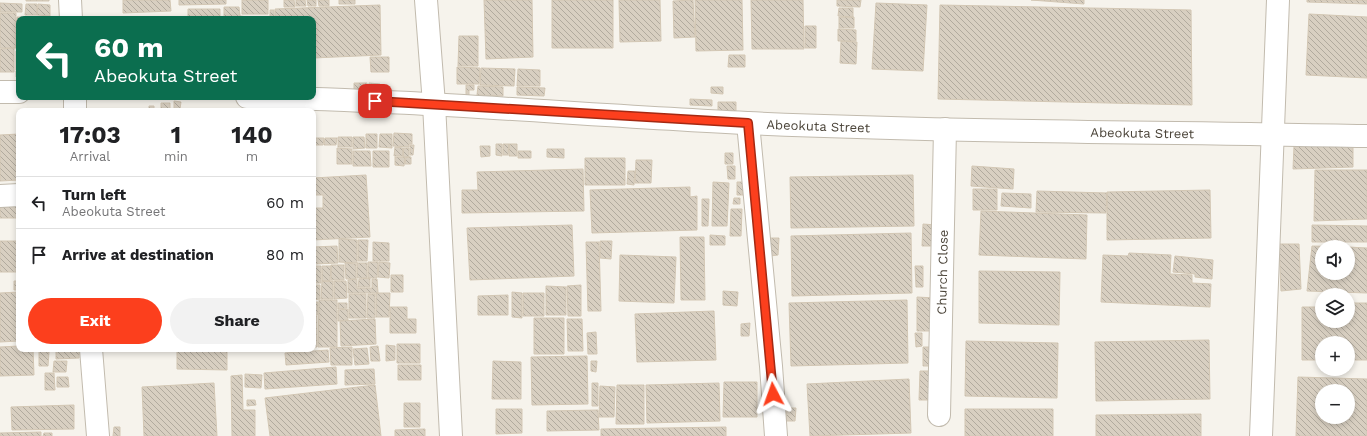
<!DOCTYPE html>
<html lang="en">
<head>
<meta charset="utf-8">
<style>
	:root { --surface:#fff; --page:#f2f2f2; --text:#202124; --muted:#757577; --line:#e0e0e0; --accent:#fc3f1d }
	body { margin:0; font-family:"Work Sans",sans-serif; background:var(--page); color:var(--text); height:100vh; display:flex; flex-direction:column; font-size:15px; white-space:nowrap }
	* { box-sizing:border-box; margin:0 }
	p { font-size:13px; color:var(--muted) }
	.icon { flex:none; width:22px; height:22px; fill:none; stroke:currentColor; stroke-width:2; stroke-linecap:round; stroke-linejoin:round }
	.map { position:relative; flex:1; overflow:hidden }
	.panel { position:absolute; left:16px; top:108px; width:300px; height:244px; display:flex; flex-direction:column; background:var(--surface); border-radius:8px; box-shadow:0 2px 6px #0003 }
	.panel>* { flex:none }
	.banner { position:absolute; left:16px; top:16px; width:300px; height:84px; border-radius:8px; box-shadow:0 2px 6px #0003; background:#0b6e4f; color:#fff; overflow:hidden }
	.tools { position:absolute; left:1315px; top:240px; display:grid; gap:8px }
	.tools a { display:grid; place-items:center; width:40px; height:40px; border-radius:50%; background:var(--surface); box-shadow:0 2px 6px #0003; font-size:20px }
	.pin { position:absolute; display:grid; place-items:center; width:34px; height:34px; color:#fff; margin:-17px; border-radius:8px; box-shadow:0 2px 6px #0006 }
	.me { position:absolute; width:44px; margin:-22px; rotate:356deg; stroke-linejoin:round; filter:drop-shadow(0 0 3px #0008) }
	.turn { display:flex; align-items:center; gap:14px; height:84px; padding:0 12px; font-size:18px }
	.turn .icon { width:52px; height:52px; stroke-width:2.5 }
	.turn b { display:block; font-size:28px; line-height:34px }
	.eta { display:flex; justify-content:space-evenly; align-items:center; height:68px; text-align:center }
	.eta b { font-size:24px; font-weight:700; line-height:28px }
	.action { display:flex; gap:8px; margin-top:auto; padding:8px 12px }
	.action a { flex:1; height:46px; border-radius:24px; background:var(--accent); color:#fff; font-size:16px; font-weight:700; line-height:46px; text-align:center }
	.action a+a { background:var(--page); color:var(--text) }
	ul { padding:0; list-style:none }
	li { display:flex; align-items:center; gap:12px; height:52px; padding:0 12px; border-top:1px solid var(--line) }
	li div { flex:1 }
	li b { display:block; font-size:15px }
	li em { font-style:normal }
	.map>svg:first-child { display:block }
	.building { fill:url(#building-back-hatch); stroke:#d3c7b4; fill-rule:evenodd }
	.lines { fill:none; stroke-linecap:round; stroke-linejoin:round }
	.minor-casing { stroke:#c2bbae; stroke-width:24 }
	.minor { stroke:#fff; stroke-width:22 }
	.route-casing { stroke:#a42913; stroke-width:10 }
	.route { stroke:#fc3f1d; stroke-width:7 }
	.labels { text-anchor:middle; stroke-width:3; stroke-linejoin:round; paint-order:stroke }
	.street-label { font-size:13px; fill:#4b4439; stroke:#fff }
</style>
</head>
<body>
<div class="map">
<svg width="1367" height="436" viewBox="0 0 1367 436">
	<defs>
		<pattern id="building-back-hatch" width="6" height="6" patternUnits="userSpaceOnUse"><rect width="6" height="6" fill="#d8cfc1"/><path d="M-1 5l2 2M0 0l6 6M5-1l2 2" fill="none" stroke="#b1aa9e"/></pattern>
	</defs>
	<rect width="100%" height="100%" fill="#f6f3ec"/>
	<path class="building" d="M26 0H49V1H26Z
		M123 0H170L171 11 123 13Z
		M179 0H226V4L179 5Z
		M242 0H268V14H242Z
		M284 0H294L295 7H284Z
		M296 0H305L306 6H296Z
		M307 0H316V6H308Z
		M318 0H329V6H319Z
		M339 0H355V4H339Z
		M484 0H532L533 57 486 59Z
		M552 0H613V48H552Z
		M619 0H660L661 41 620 42Z
		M693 0 695 37 674 38 673 1Z
		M695 0H742L743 50 696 51Z
		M751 0H803L804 49H752Z
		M837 0H861L860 7 837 6Z
		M1031 0H1084V4Z
		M1307 0H1367V4L1307 2Z
		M0 3 22 4V12H0Z
		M876 3 927 5 923 71 872 69Z
		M26 4H37V15H25Z
		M38 4 50 5V16L37 15Z
		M380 5 381 55 313 58V19H275V9Z
		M940 5 1191 10 1192 105 938 99Z
		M224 7H239L240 16 248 17V19H224Z
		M839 8H853V17L838 16Z
		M188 9H220V19H188Z
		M270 10H274V17H270Z
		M0 13H16V48H0Z
		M1309 14 1367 17V78L1306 75Z
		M17 17H47V19H19V49L16 48Z
		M839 17H854V28H839Z
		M805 26H816V48H805Z
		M838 29 856 30V41H838Z
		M459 36H478V66H458Z
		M841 41 857 42 856 64 840 63Z
		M14 48V72H0V49Z
		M19 50V70H16V51Z
		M729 55H745V67H728Z
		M370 57H389V72H371Z
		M457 67 480 68 479 84H457Z
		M481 68 515 69 514 86 480 85Z
		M518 69 540 70V86H517Z
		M16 71H19V77H16Z
		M354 83H367V94H354Z
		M369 83 380 84V92H369Z
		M466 85H474V90H469V95H466Z
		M478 86 503 87V96L477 95Z
		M517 87 545 88 544 96 517 95Z
		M711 87H723V94L711 93Z
		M690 99 712 100V106L690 105Z
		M174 101 181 102 180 109H174Z
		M718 102H736V111H718Z
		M161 103H170V111L161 110Z
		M149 106H154V111H149Z
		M394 133 412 134V144H409V147L393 146Z
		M19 134V180L0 181V135Z
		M366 134H377V148H366Z
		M380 134H392V148L379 147Z
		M338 137H352V147H338Z
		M353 137H364L365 148 353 149Z
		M313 138H324L323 145H313Z
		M325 138H337L336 145H324Z
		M496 144H502V156L496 155Z
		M503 144H509L508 155H503Z
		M509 144H517V156H509Z
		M410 145H414L413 155H410Z
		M480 146H490V156L481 157Z
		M1294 146H1353V167L1293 169Z
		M395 147 403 148V156H394Z
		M337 148 352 149V164H337Z
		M403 148H409V157H403Z
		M547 149H564V158L547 157Z
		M353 151H370L371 166H353Z
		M373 151H389V167H373Z
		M518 151H531V158H518Z
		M725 153H733V164H725Z
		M395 157H405L404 166 395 165Z
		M406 157H411V164H405Z
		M585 158H625V185H585Z
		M636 160H652L651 183H635Z
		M727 166H735V179H728Z
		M972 166 1014 169 1013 189 971 186Z
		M583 169 584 211 462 213V190H478L477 172Z
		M1315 170H1367V219L1314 221Z
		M628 171H635L634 185 627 184Z
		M366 175 370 237 313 240V178ZM314 195H323V208H314Z
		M913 175 914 226 791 228 790 177Z
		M713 182 729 183 727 226H712Z
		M737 182H744L743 195H737Z
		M690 187V197L697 196V230L592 233 590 190Z
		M973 189H997V210H973Z
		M1210 190 1211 238 1107 240V192Z
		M1037 191 1107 193 1106 213 1036 212Z
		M1002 193 1031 194V208L1001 206Z
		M734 198H740V204H733Z
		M702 199H709L708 226H702Z
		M19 205V218H0V206Z
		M731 209H742L741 236H730Z
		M981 211 1087 215 1086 259 979 255Z
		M923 224 936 225V246H922Z
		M572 225 574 276 470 280 467 228Z
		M1312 225 1367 226V242H1312Z
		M911 233 912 293 792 296 791 236Z
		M710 235 725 236V245H710Z
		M680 237H704L705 300H681Z
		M770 238H779L778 255 770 256Z
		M339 239 357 240V263L339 262Z
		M358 240H368L367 261H358Z
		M0 241H19V272H0Z
		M600 241H612L611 259 600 258Z
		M373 242 389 243V261H373Z
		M586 242H599L601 311H588Z
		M1279 244H1299L1301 289 1281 291Z
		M337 246 338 263 313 264V247Z
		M1312 246 1347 247H1322V273H1348V247L1367 248V293L1307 291Z
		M1129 253 1171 255 1170 274 1192 275V283L1211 284 1210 307 1101 302 1103 255 1128 256Z
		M620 255 676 257 674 303 619 301Z
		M1175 256 1213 260 1212 279 1195 277V274L1173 272Z
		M368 262H378L377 278H368Z
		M379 262 390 263 389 278 378 277Z
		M345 263 356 264V279H346Z
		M357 263H367V278H357Z
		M331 265H344V280H331Z
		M313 266H321V283H313Z
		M322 266H331L330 281H322Z
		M915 266H923V287H916Z
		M979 271 1060 272 1059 325 979 323Z
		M391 275H403V292H391Z
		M370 278V287H358L359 279Z
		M357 279V288H372V279H377L378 293H348V280Z
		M14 281H19V290H14Z
		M322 281H333V299H321Z
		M334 281H346L347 298 334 299Z
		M313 285H320V299L313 300Z
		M581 285V316H568L567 286Z
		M546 286 566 287V315H546Z
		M723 291 738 292 737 306 723 305Z
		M19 292V341L0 342V293Z
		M512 292 522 293V318L512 317Z
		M376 293H390L389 317H376Z
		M523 293H544V316H523Z
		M349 294H366V318H349Z
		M368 294H375V318H367Z
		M508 295V315H478V296Z
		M917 297 935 298V331H917Z
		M319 300H337V347H318Z
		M907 300 908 363 791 366 789 303Z
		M313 302H318V315H313Z
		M338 303H347V308L338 309Z
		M1348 303H1367V360H1348V343H1322V360H1302V307H1322V321H1348Z
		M390 307H407V319H416V333H390Z
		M348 309V320L338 321V310Z
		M714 311 716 360 637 362 635 314Z
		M313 316H317V347H313Z
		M534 318H564V354H534Z
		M375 319 376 344 341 346 340 321Z
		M567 319H582L583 351H568Z
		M750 323 749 336H741V324Z
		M596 332 597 354H588L587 333Z
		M915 333H922V346L916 347Z
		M1209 340 1210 399 1096 401 1095 342Z
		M966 341 1058 343 1057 398 965 396Z
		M397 344H420V363H397Z
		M386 345 395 346V360L386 361Z
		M19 346V349H33L34 375 0 376V347Z
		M378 346 380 361H371L370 347Z
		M352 347V365H331L330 348Z
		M923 347H934V366H923Z
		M367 348 369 364 355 365 353 349Z
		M56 349H79V358L56 359Z
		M177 349H227V370L177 369Z
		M328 350 329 362 286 365 285 353Z
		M39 351 49 352 48 366H39Z
		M587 356 588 404 532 405 531 357Z
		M54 361H67L66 372H53Z
		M493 361 521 362V399H492Z
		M591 361H597L596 372 591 371Z
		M398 365H421V380H398Z
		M336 367 337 384 265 389 264 373Z
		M374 369 375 384 345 385V370Z
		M920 371H934L933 400H919Z
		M45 373H54L55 390H45Z
		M245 374 262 375 261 388 245 387Z
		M242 375 243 410H255V436H232L231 376Z
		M57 377H68L69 387H57Z
		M1298 377 1367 379V436H1296ZM1322 391H1348V417H1322Z
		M909 379 911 433 810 436 807 384Z
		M724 382H757V417H723Z
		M214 383 217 436H144L142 387Z
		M592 383H598V406H592Z
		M719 383 720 421 647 423 646 385Z
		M375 385 381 436H270L265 398Z
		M617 385H644V424H616Z
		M600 386 615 387 614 417H599Z
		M247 400H255L256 405 247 406Z
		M404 403H420V427H404Z
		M74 405V429L12 430 11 407Z
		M787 408H796L795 421H786Z
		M496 409H522V433L496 434Z
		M965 409H1053V436H965Z
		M598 410 599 430 547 431V411Z
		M1201 414V436H1096V415Z
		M114 427H120V436H113Z
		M726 427V436H601V429Z
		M425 429V436H395V430Z
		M41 432V436H0V433Z
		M44 433H52V436H43Z"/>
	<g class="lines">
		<g class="minor-casing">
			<g id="minor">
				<path d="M70 0 71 19"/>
				<path d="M426 0 434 104 451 436"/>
				<path d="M0 92H19"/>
				<path d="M75 97V111"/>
				<path id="s1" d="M247 97C414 100 580 115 747 123 954 132 1161 132 1367 136"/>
				<path d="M748 123 771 366 776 436"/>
				<path d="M0 196 19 195"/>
				<path d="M91 349 98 436"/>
				<path id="s2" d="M939 415 945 129"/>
				<path d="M1261 436 1278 0"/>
			</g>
		</g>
		<use href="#minor" class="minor"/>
	</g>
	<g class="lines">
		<g class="route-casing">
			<path id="route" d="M375 101 748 123 773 394"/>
		</g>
		<use href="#route" class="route"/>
	</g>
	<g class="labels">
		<g class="street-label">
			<text dy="5" stroke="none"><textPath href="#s1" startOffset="572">Abeokuta Street</textPath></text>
			<text dy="5" stroke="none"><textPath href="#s1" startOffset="896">Abeokuta Street</textPath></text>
			<text dy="5" stroke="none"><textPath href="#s2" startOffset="143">Church Close</textPath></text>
		</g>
	</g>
</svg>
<div class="tools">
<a><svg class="icon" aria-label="sound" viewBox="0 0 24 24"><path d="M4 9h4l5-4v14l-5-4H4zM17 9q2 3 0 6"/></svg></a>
<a><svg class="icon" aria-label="layers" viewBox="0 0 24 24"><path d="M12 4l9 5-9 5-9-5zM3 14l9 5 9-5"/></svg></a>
<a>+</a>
<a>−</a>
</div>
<div class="pin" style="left:375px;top:101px;background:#d93025"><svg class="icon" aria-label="arrive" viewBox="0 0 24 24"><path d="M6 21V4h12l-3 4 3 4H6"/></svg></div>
<svg class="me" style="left:773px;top:394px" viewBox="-20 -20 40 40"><path d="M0-17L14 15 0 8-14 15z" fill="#fc3f1d" stroke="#fff" stroke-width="4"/></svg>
<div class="banner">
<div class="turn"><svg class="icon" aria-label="left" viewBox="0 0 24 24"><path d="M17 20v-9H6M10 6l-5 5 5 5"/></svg><div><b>60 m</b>Abeokuta Street</div></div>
</div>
<section class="panel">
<div class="eta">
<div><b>17:03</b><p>Arrival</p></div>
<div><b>1</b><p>min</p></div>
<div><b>140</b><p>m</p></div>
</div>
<ul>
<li><svg class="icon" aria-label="left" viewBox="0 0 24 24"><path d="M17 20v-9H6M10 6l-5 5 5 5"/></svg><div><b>Turn left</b><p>Abeokuta Street</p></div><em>60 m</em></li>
<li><svg class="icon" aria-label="arrive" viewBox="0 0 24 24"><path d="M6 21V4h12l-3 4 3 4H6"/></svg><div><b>Arrive at destination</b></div><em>80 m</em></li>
</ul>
<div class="action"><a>Exit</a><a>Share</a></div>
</section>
</div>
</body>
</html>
